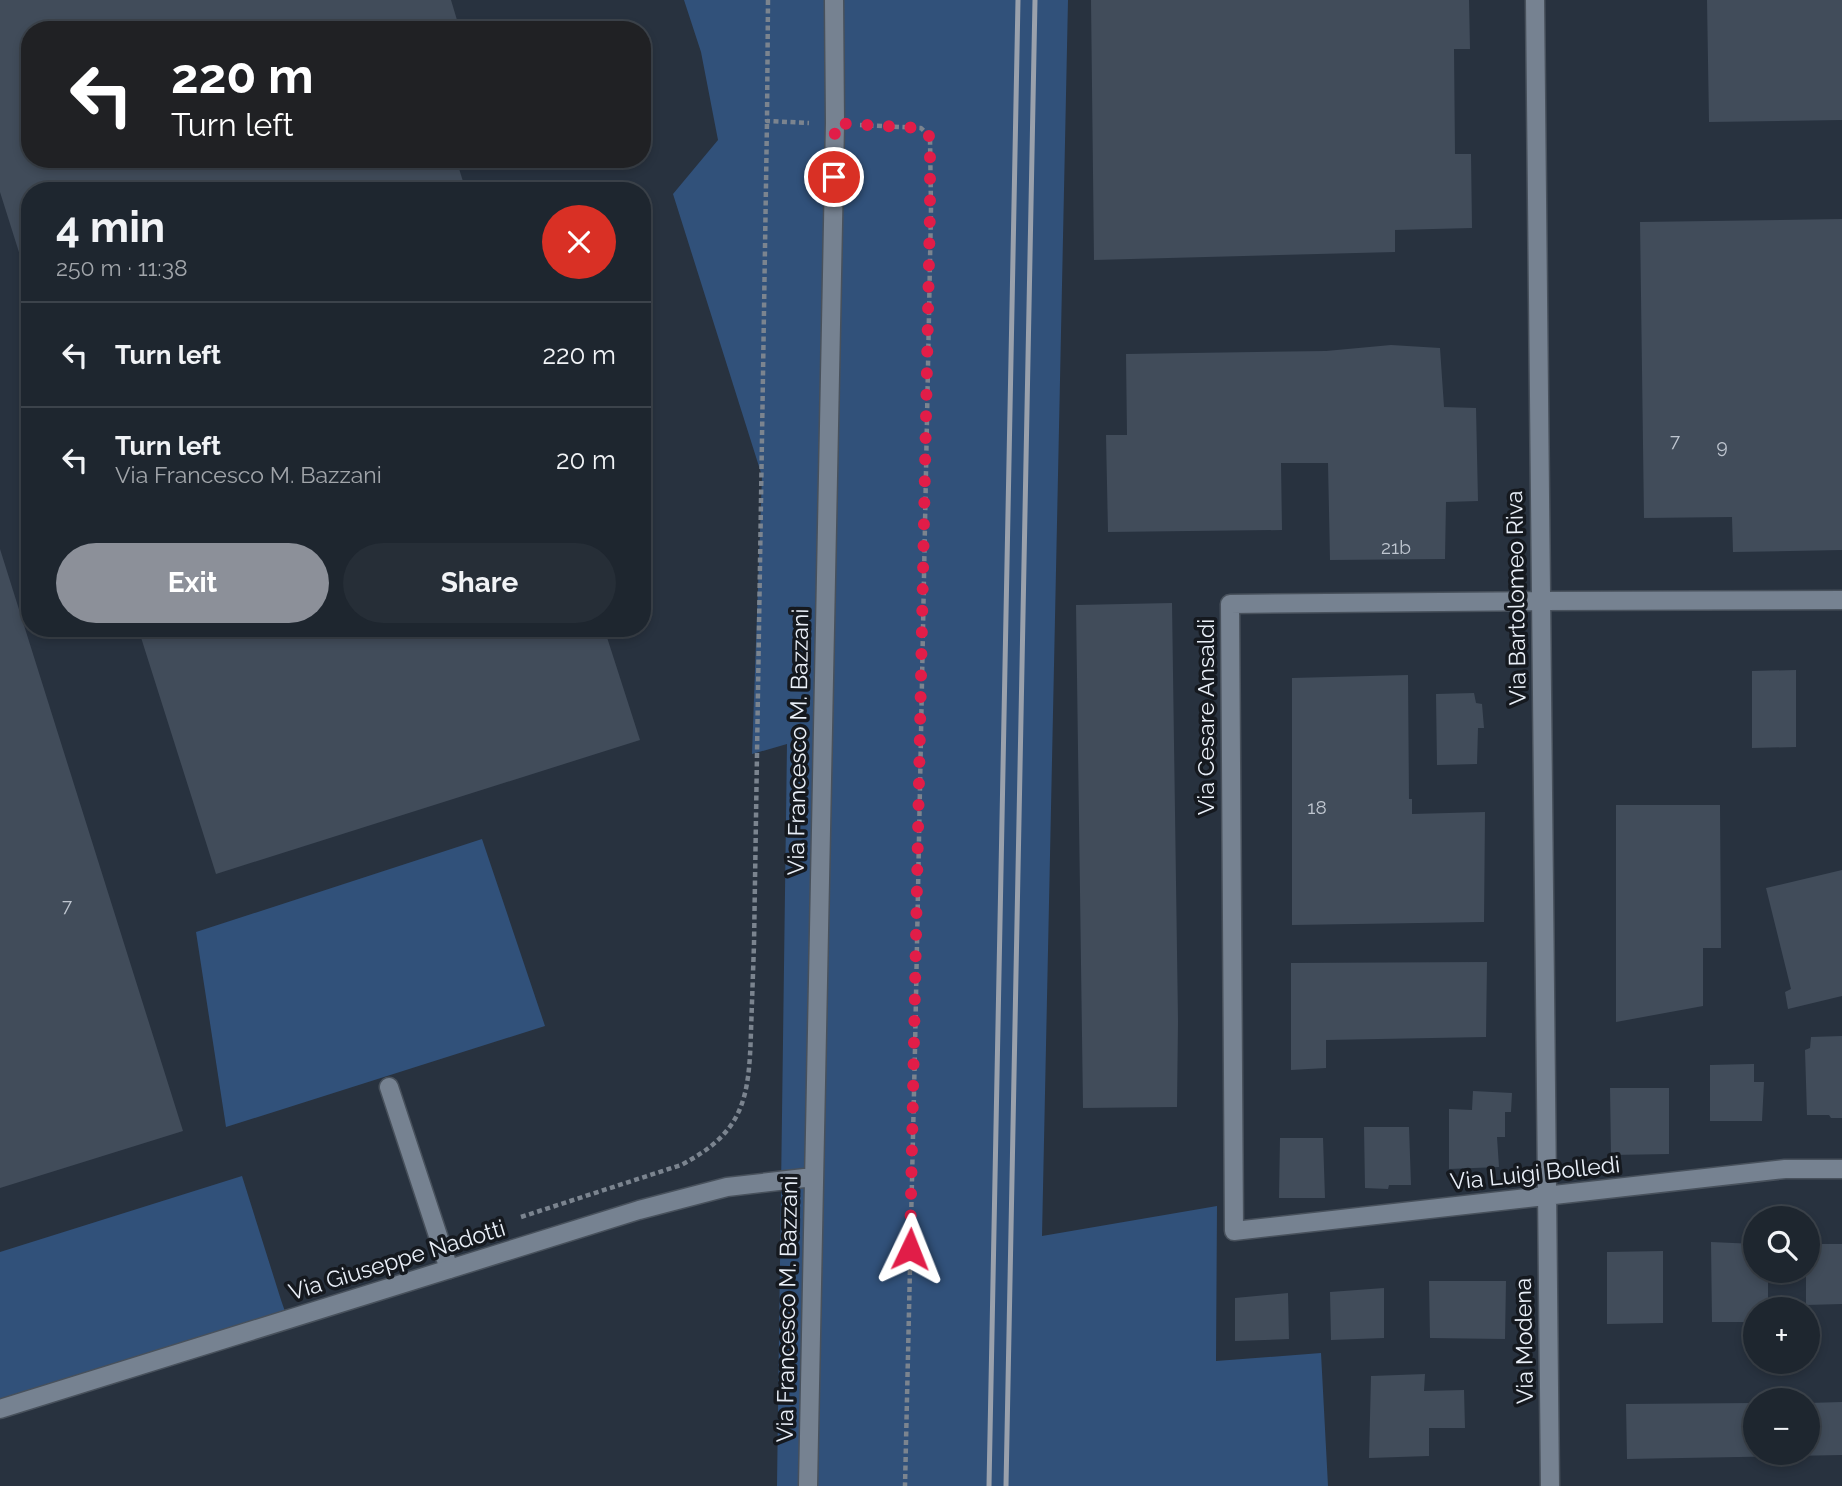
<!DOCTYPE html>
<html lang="en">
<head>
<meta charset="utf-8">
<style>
	:root { --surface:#1e262f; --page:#262e37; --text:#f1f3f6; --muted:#a1a5aa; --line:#3c434b; --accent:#8c9099 }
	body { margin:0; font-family:Raleway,sans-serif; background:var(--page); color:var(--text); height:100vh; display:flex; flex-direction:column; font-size:26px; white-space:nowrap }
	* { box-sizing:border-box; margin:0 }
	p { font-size:23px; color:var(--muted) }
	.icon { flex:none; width:38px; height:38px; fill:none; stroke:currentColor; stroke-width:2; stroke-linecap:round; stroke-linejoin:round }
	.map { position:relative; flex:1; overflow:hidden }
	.side { position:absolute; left:21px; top:182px; width:630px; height:455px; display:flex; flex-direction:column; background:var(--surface); border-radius:28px; box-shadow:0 4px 10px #0003,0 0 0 2px var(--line) }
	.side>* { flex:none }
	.top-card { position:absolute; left:21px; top:21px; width:630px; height:147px; border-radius:28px; box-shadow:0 4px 10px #0003,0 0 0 2px var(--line); background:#202124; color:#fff; overflow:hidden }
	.tools { position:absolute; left:1743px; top:1206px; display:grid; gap:14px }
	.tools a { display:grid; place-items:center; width:77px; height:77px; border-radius:50%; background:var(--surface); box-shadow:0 4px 10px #0003,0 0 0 2px var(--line); font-size:35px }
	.pin { position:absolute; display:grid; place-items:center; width:60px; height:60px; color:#fff; margin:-30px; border:4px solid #fff; border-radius:50%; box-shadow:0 2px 7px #0007 }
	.me { position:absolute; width:77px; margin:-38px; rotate:2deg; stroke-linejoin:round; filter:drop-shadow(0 0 5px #0008) }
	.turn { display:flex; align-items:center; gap:24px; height:147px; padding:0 35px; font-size:32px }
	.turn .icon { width:91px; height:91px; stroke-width:2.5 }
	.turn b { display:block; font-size:49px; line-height:60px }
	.round { display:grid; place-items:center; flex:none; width:74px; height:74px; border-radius:37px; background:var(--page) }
	.head { display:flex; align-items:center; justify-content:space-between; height:119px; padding:0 35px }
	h1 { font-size:42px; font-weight:700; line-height:52px }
	.primary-button { display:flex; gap:14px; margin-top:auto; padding:14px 35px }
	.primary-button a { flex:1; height:80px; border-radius:42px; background:var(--accent); color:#fff; font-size:28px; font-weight:700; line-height:80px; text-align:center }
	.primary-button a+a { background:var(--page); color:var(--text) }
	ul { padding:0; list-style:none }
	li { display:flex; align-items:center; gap:21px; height:105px; padding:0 35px; border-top:2px solid var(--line) }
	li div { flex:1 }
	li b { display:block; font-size:26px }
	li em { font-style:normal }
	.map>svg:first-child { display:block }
	.green { fill:#31517a }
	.building { fill:#414c5a }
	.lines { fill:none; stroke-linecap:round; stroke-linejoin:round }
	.lane-casing { stroke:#48515c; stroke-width:21 }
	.street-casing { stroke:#48515c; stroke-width:21 }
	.path { stroke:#7b848f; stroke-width:4.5; stroke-dasharray:5 3.5; stroke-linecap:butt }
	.lane { stroke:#768291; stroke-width:18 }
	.street { stroke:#768291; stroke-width:18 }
	.rail { stroke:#9aa1ac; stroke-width:5 }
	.route { stroke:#e11d48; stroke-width:12; stroke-dasharray:0 21.6 }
	.labels { text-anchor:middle; stroke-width:7; stroke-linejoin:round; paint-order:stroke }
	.number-label { font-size:19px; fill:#bfc6d0 }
	.street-label { font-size:23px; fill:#e9eff8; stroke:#15191f }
</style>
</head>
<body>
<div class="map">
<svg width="1842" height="1486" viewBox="0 0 1842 1486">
	<rect width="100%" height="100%" fill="#28323f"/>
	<path class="green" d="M684 0H1068L1042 1236 1217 1206 1216 1361 1321 1353 1328 1486H777L787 744 752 754 762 476 673 194 718 140 701 52Z
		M482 839 545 1026 226 1127 196 932Z
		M242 1176 281 1300 288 1320 0 1407V1252Z"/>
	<path class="building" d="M0 0H451L460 30H30V159H456L466 191H30L29 284 0 192Z
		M1091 0H1469L1470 49H1454L1455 154H1471L1472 228 1395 230V252L1094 260Z
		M1707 0H1842V120L1709 122Z
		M1842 219V550L1733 552 1732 517 1644 518 1640 222Z
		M1391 345 1440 348 1444 407 1476 408 1478 501 1446 502 1445 559 1330 560 1328 463H1281L1282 530 1108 532 1106 435H1127L1126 354 1326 351Z
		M0 549 183 1131 0 1188Z
		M1172 603 1178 1021 1177 1107 1083 1108 1076 605Z
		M138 628H604L640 740 216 874Z
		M1796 670V747L1752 748V671Z
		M1408 675 1409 799H1412V814L1485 812 1484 922 1292 925V678Z
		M1474 693 1476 703 1482 704 1484 728H1478L1477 764 1437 765 1436 694Z
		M1616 805H1720L1721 948H1703V1006L1616 1022Z
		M1842 870V996L1788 1009 1785 992 1791 989 1766 888Z
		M1487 962 1486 1037 1326 1040V1068L1291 1070V963Z
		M1842 1036V1118H1831L1829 1115H1807L1805 1050 1810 1048 1811 1037Z
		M1751 1064H1754V1082H1764L1762 1121H1710V1065Z
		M1610 1088H1669V1154L1611 1155Z
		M1473 1091 1512 1093 1511 1112H1505V1137H1497L1499 1167 1449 1169V1109L1472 1110Z
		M1364 1127H1409L1411 1185H1389L1388 1189 1365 1188Z
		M1280 1138H1323L1325 1198H1279Z
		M1711 1242 1755 1244V1270H1768V1303L1758 1305 1757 1309H1755V1322H1712Z
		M1808 1244H1842V1304L1806 1305V1270H1808Z
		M1663 1251V1323L1607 1324V1252Z
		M1429 1281H1506L1505 1339 1430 1338Z
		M1384 1288V1338L1331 1340 1330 1292Z
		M1288 1293 1289 1339 1235 1341V1298Z
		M1425 1374 1424 1391 1464 1390 1465 1428H1429V1456L1369 1458 1371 1376Z
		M1842 1402V1455L1627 1459 1626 1404 1755 1403V1452H1808V1403Z"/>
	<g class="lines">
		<g class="lane-casing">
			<path id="lane" d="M389 1087 449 1269"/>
		</g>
		<g class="street-casing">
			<path id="street" d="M1535 0 1550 1486
				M1842 600 1541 601 1230 604 1234 1231 1785 1169H1842
				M0 1409 639 1210 727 1187 813 1177
				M808 1486 835 123 834 0"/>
		</g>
		<path class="path" d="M768 0 767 121 809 123
			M860 125 921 128 930 137 931 209 915 1049 905 1486
			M521 1217 681 1165C745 1132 749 1097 751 1031 752 1002 753 973 754 944L767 121"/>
		<use href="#lane" class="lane"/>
		<use href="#street" class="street"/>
		<path class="rail" d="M989 1486 1018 0
			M1006 1486 1035 0"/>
	</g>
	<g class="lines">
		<path class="route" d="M834 177 835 123 920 128 930 137V209L910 1249"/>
	</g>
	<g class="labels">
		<g class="number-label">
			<text x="1675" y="447">7</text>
			<text x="1722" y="453">9</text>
			<text x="1396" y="554">21b</text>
			<text x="1317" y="814">18</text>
			<text x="67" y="912">7</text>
		</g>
		<g class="street-label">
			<text transform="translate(1516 598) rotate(-91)" y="8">Via Bartolomeo Riva</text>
			<text transform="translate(1206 717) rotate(-90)" y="8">Via Cesare Ansaldi</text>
			<text transform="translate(798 742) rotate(-89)" y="8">Via Francesco M. Bazzani</text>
			<text transform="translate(1535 1173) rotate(-6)" y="8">Via Luigi Bolledi</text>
			<text transform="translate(397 1260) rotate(-17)" y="8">Via Giuseppe Nadotti</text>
			<text transform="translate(787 1309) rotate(-89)" y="8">Via Francesco M. Bazzani</text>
			<text transform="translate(1524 1341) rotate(-91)" y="8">Via Modena</text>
		</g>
	</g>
</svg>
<div class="tools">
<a><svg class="icon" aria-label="search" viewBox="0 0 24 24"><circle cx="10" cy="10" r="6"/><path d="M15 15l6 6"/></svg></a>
<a>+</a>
<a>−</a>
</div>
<div class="pin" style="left:834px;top:177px;background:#d93025"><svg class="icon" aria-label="arrive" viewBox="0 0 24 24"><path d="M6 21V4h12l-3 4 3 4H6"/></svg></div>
<svg class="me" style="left:910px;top:1249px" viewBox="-20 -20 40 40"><path d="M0-17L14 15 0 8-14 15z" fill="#e11d48" stroke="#fff" stroke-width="4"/></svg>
<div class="top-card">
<div class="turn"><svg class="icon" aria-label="left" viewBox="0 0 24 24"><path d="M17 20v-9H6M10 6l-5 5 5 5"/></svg><div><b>220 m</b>Turn left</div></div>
</div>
<section class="side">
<div class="head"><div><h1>4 min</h1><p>250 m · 11:38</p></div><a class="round" style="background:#d93025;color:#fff"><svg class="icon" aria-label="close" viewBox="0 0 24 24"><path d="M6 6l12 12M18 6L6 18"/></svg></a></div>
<ul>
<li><svg class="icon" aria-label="left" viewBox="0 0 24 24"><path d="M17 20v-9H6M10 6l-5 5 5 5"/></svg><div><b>Turn left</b></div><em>220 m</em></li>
<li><svg class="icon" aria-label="left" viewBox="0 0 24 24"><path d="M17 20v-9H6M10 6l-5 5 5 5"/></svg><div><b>Turn left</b><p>Via Francesco M. Bazzani</p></div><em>20 m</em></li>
</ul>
<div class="primary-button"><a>Exit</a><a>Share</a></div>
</section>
</div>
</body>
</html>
